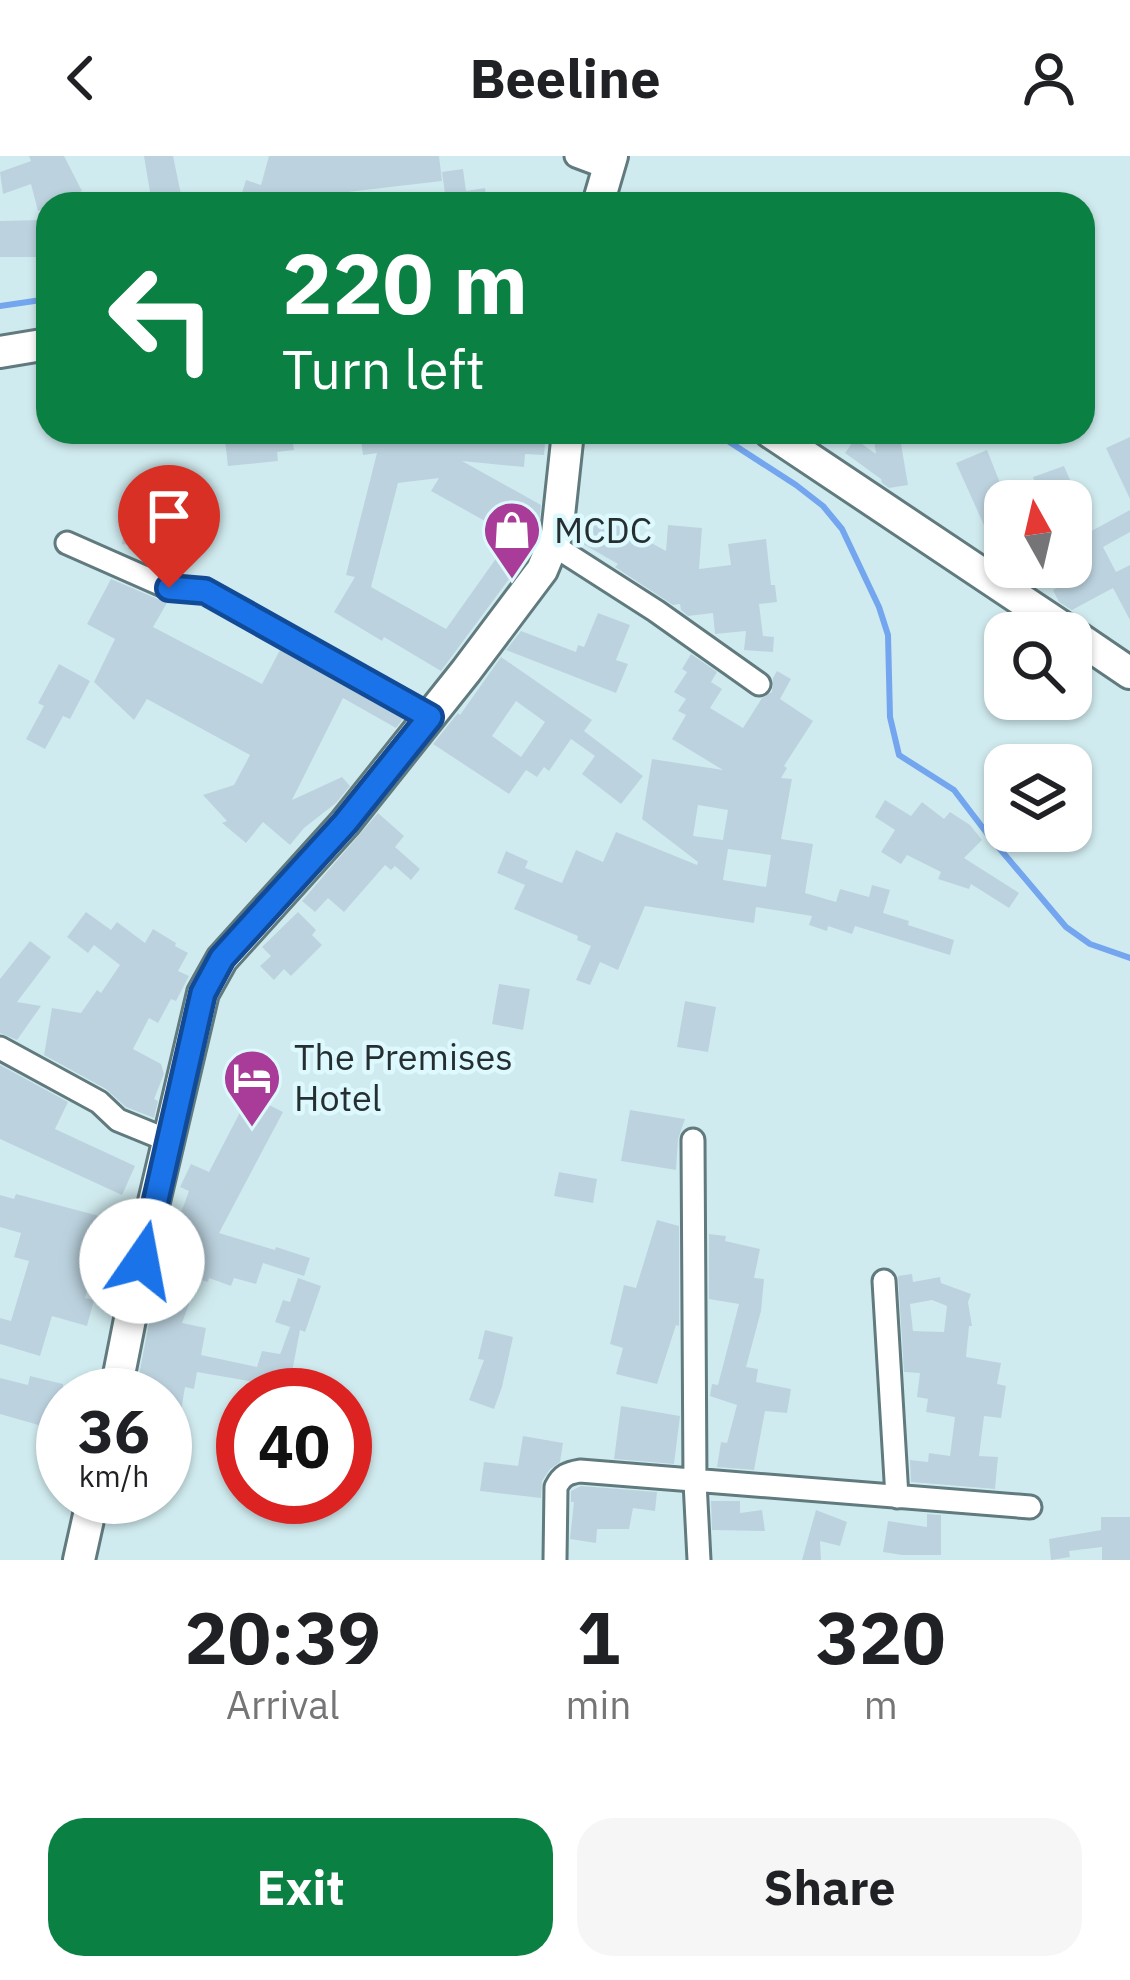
<!DOCTYPE html>
<html lang="en">
<head>
<meta charset="utf-8">
<style>
	:root { --surface:#fff; --page:#f6f6f6; --text:#202124; --muted:#757577; --accent:#0b8043 }
	body { margin:0; font-family:"IBM Plex Sans",sans-serif; background:var(--page); color:var(--text); height:100vh; display:flex; flex-direction:column; font-size:45px; white-space:nowrap }
	* { box-sizing:border-box; margin:0 }
	p { font-size:39px; color:var(--muted) }
	.icon { flex:none; width:66px; height:66px; fill:none; stroke:currentColor; stroke-width:2; stroke-linecap:round; stroke-linejoin:round }
	.map { position:relative; height:1404px; overflow:hidden }
	.details { display:flex; flex-direction:column; background:var(--surface); flex:1 }
	.details>* { flex:none }
	.top-card { position:absolute; left:36px; top:36px; width:1059px; height:252px; border-radius:36px; box-shadow:0 3px 9px #0004; background:#0b8043; color:#fff; overflow:hidden }
	.needle { width:78px; rotate:352deg }
	.tools { position:absolute; left:984px; top:324px; display:grid; gap:24px }
	.tools a { display:grid; place-items:center; width:108px; height:108px; border-radius:24px; background:var(--surface); box-shadow:0 3px 9px #0004; font-size:60px }
	.speed { position:absolute; left:36px; top:1212px; display:flex; gap:24px; font-size:60px; font-weight:700; text-align:center }
	.speed>* { display:grid; place-content:center; width:156px; height:156px; border-radius:50%; background:var(--surface); box-shadow:0 3px 9px #0004; line-height:1 }
	.speed small { font-size:30px; font-weight:400 }
	.speed .limit { border:18px solid #d22; background:#fff; color:#111 }
	.pin { position:absolute; display:grid; place-items:center; width:102px; height:102px; color:#fff; margin:-123px -51px; border-radius:50% 50% 50% 0; rotate:-45deg; box-shadow:0 0 12px #0007 }
	.pin .icon { rotate:45deg }
	.me { position:absolute; width:132px; margin:-66px; rotate:12deg; stroke-linejoin:round; filter:drop-shadow(0 0 9px #0008) }
	.turn { display:flex; align-items:center; gap:42px; height:252px; padding:0 48px; font-size:54px }
	.turn .icon { width:156px; height:156px; stroke-width:2.5 }
	.turn b { display:block; font-size:84px; line-height:102px }
	.eta { display:flex; justify-content:space-evenly; align-items:center; height:204px; text-align:center }
	.eta b { font-size:72px; font-weight:700; line-height:84px }
	.cta { display:flex; gap:24px; margin-top:auto; padding:24px 48px }
	.cta a { flex:1; height:138px; border-radius:36px; background:var(--accent); color:#fff; font-size:48px; font-weight:700; line-height:138px; text-align:center }
	.cta a+a { background:var(--page); color:var(--text) }
	header { display:flex; justify-content:space-between; align-items:center; height:156px; padding:0 48px; background:var(--surface); font-size:54px; font-weight:700 }
	.map>svg:first-child { display:block }
	.lines { fill:none; stroke-linecap:round; stroke-linejoin:round }
	.stream { stroke:#73a6ee; stroke-width:6 }
	.building { fill:#bcd3df; fill-rule:evenodd }
	.street-casing { stroke:#617a7d; stroke-width:27 }
	.secondary-casing { stroke:#617a7d; stroke-width:36 }
	.street { stroke:#fff; stroke-width:21 }
	.secondary { stroke:#fff; stroke-width:30 }
	.route-casing { stroke:#114b97; stroke-width:30 }
	.route { stroke:#1a73e8; stroke-width:21 }
	.labels { text-anchor:middle; stroke-width:9; stroke-linejoin:round; paint-order:stroke }
	.poi-label { font-size:36px; fill:#252f31; stroke:#ddf9fd; text-anchor:start }
</style>
</head>
<body>
<header><svg class="icon" aria-label="back" viewBox="0 0 24 24"><path d="M15 5l-7 7 7 7"/></svg>Beeline<svg class="icon" aria-label="person" viewBox="0 0 24 24"><circle cx="12" cy="8" r="4"/><path d="M4 21q1-7 8-7t8 7"/></svg></header>
<div class="map">
<svg width="1130" height="1404" viewBox="0 0 1130 1404">
	<rect width="100%" height="100%" fill="#d0ebef"/>
	<g class="lines">
		<path class="stream" d="M0 150 48 143
			M714 276 796 329 823 350 842 373 879 451 888 479 890 561 899 599 954 634 989 680 1066 771 1090 788 1130 802"/>
	</g>
	<path class="building" d="M29 0H64L82 35 48 48V51L38 55 31 28 3 38 0 16 31 5Z
		M144 0H173L183 48H152Z
		M269 0H439L442 25 339 37 360 43 359 48H266L241 40 246 24 261 29Z
		M463 13 466 35 485 32 487 48H440V39L445 38 442 16Z
		M42 64 43 101H0V65Z
		M224 276H291L294 294 277 296 278 305 228 310Z
		M360 276H546L544 299 525 298 524 311 462 305 541 349 539 367 522 397 526 400 441 515 384 481 382 485 334 456 355 421 346 419 377 297 363 299ZM439 322 431 335 512 380 446 473 371 431 398 327Z
		M873 276H899L908 329 889 332 882 327 881 323 845 297 855 283 876 298Z
		M1130 281V343L1106 292Z
		M987 294 1002 332 996 335 1005 356V409L1001 407 956 307Z
		M1064 310 1079 345H1043L1033 321Z
		M132 327 183 336 182 345 190 346 185 370 152 364 147 394 128 393 130 389 122 388Z
		M1130 354V376L1103 391 1116 416 1130 409V464L1113 432 1072 454 1059 446 1053 434 1086 417 1083 412 1089 409 1075 384Z
		M600 359 666 395 668 369 702 372 699 413 731 409 728 388 766 383 771 429H775L777 446 759 448 763 480 774 481 773 496 744 494 746 475 715 478 713 457 688 460 681 454 680 448 673 449 615 411 618 408 583 388Z
		M111 423 167 447 153 471 262 528 280 494 403 563 396 572 343 542 292 644 342 621 350 630 336 647 304 672 290 689 263 666 246 687 222 667 227 665 203 639 234 629 250 599 147 543 134 564 94 526 115 483 87 468Z
		M598 457 630 469 616 504 628 508 616 537 506 494 521 475 576 496 578 489 584 491Z
		M691 498 717 516 711 526 722 533 710 552 743 572 762 542 772 536 773 522 777 515 791 523 780 543 813 565 784 610 787 612 781 622 792 623 781 683 813 688 805 737 836 746 840 733 869 741 872 729 890 734 883 757 909 765 908 769 954 784 950 799 855 770 852 778 828 770 827 775 809 769 812 760 756 751 754 767 645 750 618 814 600 806 590 829 576 824 591 790 577 784 578 780 514 753 525 729 497 717 506 695 528 705 525 712 562 727 576 694 603 706 616 676 697 709 698 706 642 663 652 603 723 614 672 583 686 559 678 555 686 543 674 536 687 516 682 513ZM698 649 728 654 723 684 693 680ZM728 693 771 699 766 731 723 724Z
		M501 501 592 564 584 575 643 620 621 648 582 618 595 600 571 583 549 615 544 611 537 621 526 614 509 638 433 588 458 557 460 559ZM516 545 545 566 521 601 492 580Z
		M59 508 90 525 70 563 63 560 45 593 26 583 44 550 38 547Z
		M885 644 911 660 922 646 944 663 950 656 970 669 982 684 964 702 1019 737 1009 752 971 728 969 733 938 723 941 716 907 699 901 708 881 696 895 674 875 661Z
		M378 657 404 680 395 691 420 713 411 724 395 710 391 714 385 709 344 756 328 742 315 756 302 745Z
		M86 756 111 774 117 766 145 787 153 773 176 787 175 790 188 797 178 815 189 820 176 845 171 843 158 867 149 862 133 893 161 908 164 918 154 943 158 945 154 962 126 951 106 933 44 899 52 852 81 857 97 834 101 837 120 809 94 789 88 797 67 781Z
		M298 756 316 774 312 779 322 789 291 820 284 813 274 824 260 810 271 800 262 791Z
		M30 785 51 801 17 846 41 850 17 884 0 877V823Z
		M499 828 530 833 523 874 492 868Z
		M685 845 716 851 708 896 677 891Z
		M0 909 68 946 55 973 135 1010 122 1039 0 983Z
		M249 939 283 956 219 1077 275 1094 276 1091 310 1102 304 1120 263 1107 256 1128 234 1122 231 1130 209 1122 208 1126 198 1123 182 1167 206 1172 201 1199 257 1211 262 1195 280 1198 281 1196 290 1171 275 1166 283 1144 290 1146 298 1122 321 1130 305 1176 300 1174 289 1232 197 1216 194 1233 185 1231 179 1267 165 1264V1239H135L156 1132 173 1081 189 1085 193 1073 178 1065 189 1035 180 1031 191 1008 209 1016Z
		M630 954 685 963 678 983 676 1014 621 1005Z
		M559 1016 597 1023 593 1047 554 1040Z
		M16 1038 122 1066 120 1072 128 1074 122 1102 98 1097 85 1142 94 1144 87 1170 52 1160 40 1200 0 1188V1162L11 1165 29 1105 14 1101 21 1077 0 1071V1039L14 1043Z
		M657 1064 679 1070V1170L676 1169 657 1228 616 1218 623 1192 610 1188 624 1129 636 1132Z
		M709 1078 726 1080 725 1085 760 1093 754 1122 764 1123 761 1155 746 1211 758 1213 756 1226 791 1233 787 1257 765 1255 754 1314 717 1311 721 1286 727 1287 737 1249 710 1240 712 1228 718 1229 739 1148 709 1143Z
		M912 1118 913 1126 940 1121 941 1127 971 1138 968 1146 972 1170H969L966 1201 1001 1207 997 1228 1006 1230 1001 1262 984 1260 979 1300 998 1301 995 1333 911 1326 910 1304 928 1306 929 1297 950 1300 955 1261 926 1256 928 1243 917 1241 920 1217 904 1216 898 1120ZM932 1144 947 1150 944 1176 913 1175 910 1148Z
		M485 1174 513 1181 502 1231 494 1253 469 1244 484 1204 478 1203Z
		M30 1220 63 1228V1276L0 1258V1222L28 1229Z
		M621 1250 680 1260 674 1308 614 1303Z
		M523 1280 563 1287 560 1306 550 1313 542 1325 541 1342 480 1335 484 1306 518 1310Z
		M581 1330 657 1336 655 1355 633 1352 629 1373H597L596 1387 570 1383 574 1346H571V1335Z
		M711 1345H740V1357L762 1354 765 1375 712 1374Z
		M816 1354 847 1366 840 1390 820 1385 821 1404H802Z
		M927 1358 941 1359V1399H902L883 1396 888 1365 927 1371Z
		M1101 1361H1130V1404H1102V1391L1069 1395 1070 1401 1051 1404 1049 1383 1101 1374Z"/>
	<g class="lines">
		<g class="street-casing">
			<path id="street" d="M576 0 608 12
				M67 387 169 432 205 435 430 561
				M553 389 656 455 759 528
				M0 892 99 946 118 964 167 984
				M693 984 695 1326 699 1404
				M884 1125 897 1341
				M555 1404 556 1331C562 1319 568 1317 580 1315L1030 1351"/>
		</g>
		<g class="secondary-casing">
			<path id="secondary" d="M598 48 612 0
				M0 196 48 188
				M770 276 1071 477
				M1071 477 1130 517
				M115 1239 149 1067 203 837 222 803 345 667 466 515 542 414 557 378 568 276
				M79 1404 93 1341"/>
		</g>
		<use href="#street" class="street"/>
		<use href="#secondary" class="secondary"/>
	</g>
	<g class="lines">
		<g class="route-casing">
			<path id="route" d="M142 1105 203 837 222 802 345 667 430 561 205 435 169 432"/>
		</g>
		<use href="#route" class="route"/>
	</g>
	<defs>
		<g id="shop-pin" transform="scale(3)"><path d="M0 17L-7.5 6A9.5 9.5 0 1 1 7.5 6Z" fill="#a93b99" stroke="#ddf9fd"/><path d="M-5-2.5h2.3a2.7 3.5 0 0 1 5.4 0H5L5.5 6h-11ZM-1.5-2.5h3a1.5 2.3 0 0 0-3 0Z" fill="#fff"/></g>
		<g id="hotel-pin" transform="scale(3)"><path d="M0 17L-7.5 6A9.5 9.5 0 1 1 7.5 6Z" fill="#a93b99" stroke="#ddf9fd"/><path d="M-6-4.5h1.5V1H6V5H4.5V3h-9V5H-6ZM-4 0a1.8 1.8 0 1 1 3.6 0ZM.5 0V-2.5h3Q6-2.5 6 0Z" fill="#fff"/></g>
	</defs>
	<g fill-rule="evenodd">
		<use href="#shop-pin" x="512" y="374"/>
		<use href="#hotel-pin" x="252" y="922"/>
	</g>
	<g class="labels">
		<g class="poi-label">
			<text x="554" y="387">MCDC</text>
			<text x="294" y="914">The Premises<tspan x="294" dy="41">Hotel</tspan></text>
		</g>
	</g>
</svg>
<div class="tools">
<a><svg class="needle" viewBox="-14 -14 28 28"><path d="M0-13l5 13h-10z" fill="#e53935"/><path d="M0 13l5-13h-10z" fill="#757577"/></svg></a>
<a><svg class="icon" aria-label="search" viewBox="0 0 24 24"><circle cx="10" cy="10" r="6"/><path d="M15 15l6 6"/></svg></a>
<a><svg class="icon" aria-label="layers" viewBox="0 0 24 24"><path d="M12 4l9 5-9 5-9-5zM3 14l9 5 9-5"/></svg></a>
</div>
<div class="speed"><div>36<small>km/h</small></div><div class="limit">40</div></div>
<div class="pin" style="left:169px;top:432px;background:#d93025"><svg class="icon" aria-label="arrive" viewBox="0 0 24 24"><path d="M6 21V4h12l-3 4 3 4H6"/></svg></div>
<svg class="me" style="left:142px;top:1105px" viewBox="-20 -20 40 40"><circle r="19" fill="#fff"/><path d="M0-13L10 11 0 6-10 11z" fill="#1a73e8"/></svg>
<div class="top-card">
<div class="turn"><svg class="icon" aria-label="left" viewBox="0 0 24 24"><path d="M17 20v-9H6M10 6l-5 5 5 5"/></svg><div><b>220 m</b>Turn left</div></div>
</div>
</div>
<section class="details">
<div class="eta">
<div><b>20:39</b><p>Arrival</p></div>
<div><b>1</b><p>min</p></div>
<div><b>320</b><p>m</p></div>
</div>
<div class="cta"><a>Exit</a><a>Share</a></div>
</section>
</body>
</html>
